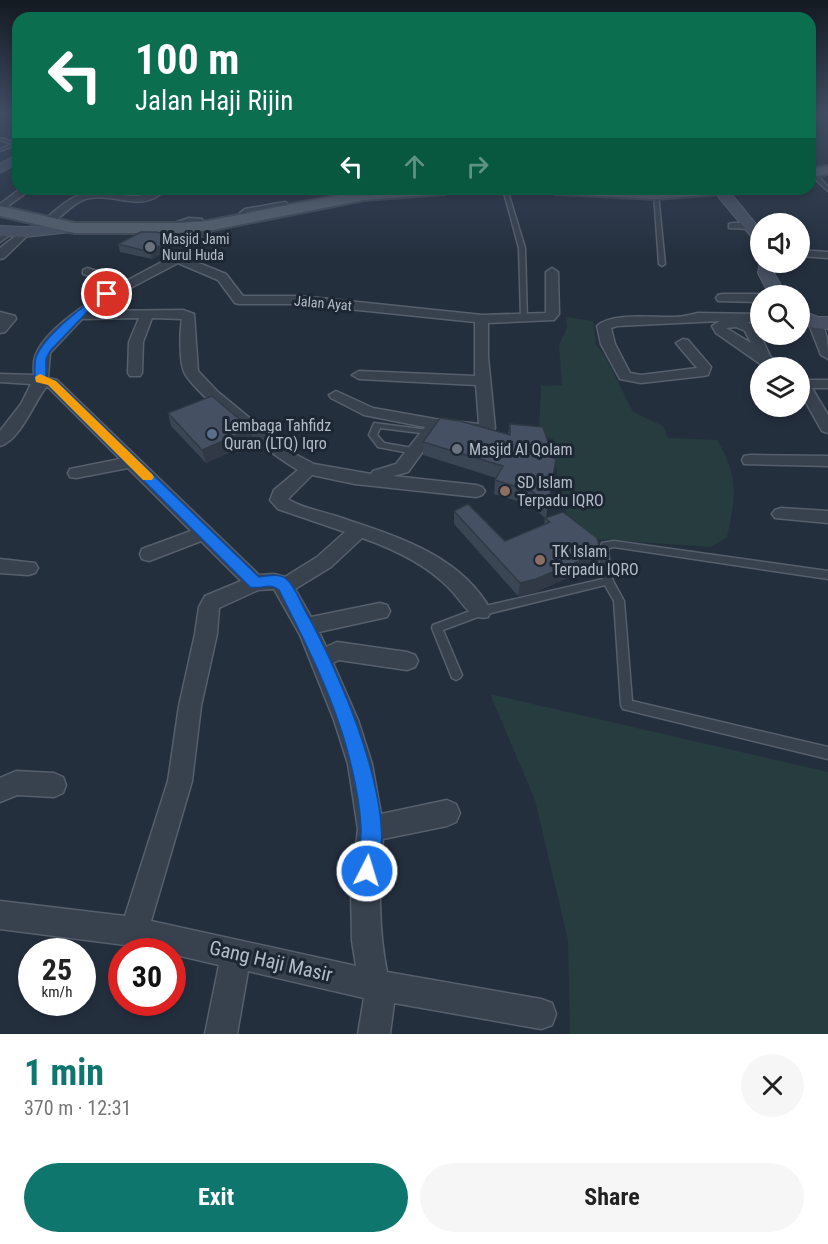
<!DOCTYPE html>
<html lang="en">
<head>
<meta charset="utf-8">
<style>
	:root { --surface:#fff; --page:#f6f6f6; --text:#222; --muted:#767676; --accent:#0f766e }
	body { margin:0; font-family:"Roboto Condensed",sans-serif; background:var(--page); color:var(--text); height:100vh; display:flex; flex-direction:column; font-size:22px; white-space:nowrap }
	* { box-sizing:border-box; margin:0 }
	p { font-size:20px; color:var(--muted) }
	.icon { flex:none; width:33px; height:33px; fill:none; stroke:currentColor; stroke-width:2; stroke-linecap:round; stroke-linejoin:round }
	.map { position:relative; height:1034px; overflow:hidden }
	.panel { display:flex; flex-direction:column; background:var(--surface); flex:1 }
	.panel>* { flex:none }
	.guide { position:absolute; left:12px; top:12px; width:804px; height:183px; border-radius:18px; box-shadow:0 3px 9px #0003; background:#0b6e4f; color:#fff; overflow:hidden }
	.buttons { position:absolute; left:750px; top:213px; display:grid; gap:12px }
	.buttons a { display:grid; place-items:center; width:60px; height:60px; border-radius:50%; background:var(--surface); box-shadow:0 3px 9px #0003; font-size:30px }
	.speed { position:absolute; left:18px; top:938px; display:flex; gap:12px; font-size:30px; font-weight:700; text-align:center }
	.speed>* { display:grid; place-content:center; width:78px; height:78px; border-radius:50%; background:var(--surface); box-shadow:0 3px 9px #0003; line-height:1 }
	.speed small { font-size:15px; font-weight:400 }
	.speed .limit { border:9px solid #d22; background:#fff; color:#111 }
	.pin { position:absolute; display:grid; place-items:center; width:51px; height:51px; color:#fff; margin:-26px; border:3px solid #fff; border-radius:50%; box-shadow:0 2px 6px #0007 }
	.me { position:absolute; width:66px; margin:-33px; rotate:5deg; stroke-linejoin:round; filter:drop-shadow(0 0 4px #0008) }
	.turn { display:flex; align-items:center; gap:21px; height:126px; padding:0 24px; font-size:27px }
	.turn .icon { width:78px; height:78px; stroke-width:2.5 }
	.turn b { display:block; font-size:42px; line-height:51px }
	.lanes { display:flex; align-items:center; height:57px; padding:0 24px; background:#0003; justify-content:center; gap:30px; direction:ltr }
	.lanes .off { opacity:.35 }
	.round { display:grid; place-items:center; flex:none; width:63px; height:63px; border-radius:32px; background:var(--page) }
	.overview { display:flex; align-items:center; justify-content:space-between; height:102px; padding:0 24px }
	h1 { font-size:36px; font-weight:700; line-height:45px; color:var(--accent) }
	.button { display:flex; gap:12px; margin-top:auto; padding:12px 24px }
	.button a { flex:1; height:69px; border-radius:36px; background:var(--accent); color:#fff; font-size:24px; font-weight:700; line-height:69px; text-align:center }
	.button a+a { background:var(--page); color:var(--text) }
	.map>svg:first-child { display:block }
	.green { fill:#263c3f }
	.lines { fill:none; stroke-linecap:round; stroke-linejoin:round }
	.lane-casing { stroke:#565f6c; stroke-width:3 }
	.street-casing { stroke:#565f6c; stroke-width:3 }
	.secondary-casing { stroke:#565f6c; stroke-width:2 }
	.primary-casing { stroke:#414a57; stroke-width:4 }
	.lane { fill:#38414e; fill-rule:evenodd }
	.street { fill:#38414e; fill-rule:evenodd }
	.secondary { fill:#465061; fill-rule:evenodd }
	.primary { fill:#56606e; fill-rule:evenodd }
	.wall { fill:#3b4654 }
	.shaded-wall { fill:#303945 }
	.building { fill:#455162; stroke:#303945; stroke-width:1.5 }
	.route { fill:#1a73e8; stroke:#114b97; stroke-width:1.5 }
	.slow { fill:#f59e0b }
	.worship-dot { fill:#6b7280; stroke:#1d2633; stroke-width:2 }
	.service-dot { fill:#5c6f8a; stroke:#1d2633; stroke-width:2 }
	.education-dot { fill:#8d6e63; stroke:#1d2633; stroke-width:2 }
	.labels { text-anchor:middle; stroke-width:6; stroke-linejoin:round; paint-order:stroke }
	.far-poi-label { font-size:14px; fill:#b4bcc9; stroke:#1d2633; text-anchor:start }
	.far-street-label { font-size:14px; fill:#b4bcc9; stroke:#1d2633 }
	.poi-label { font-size:16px; fill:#b4bcc9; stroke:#1d2633; text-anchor:start }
	.near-street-label { font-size:20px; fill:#b4bcc9; stroke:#1d2633 }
</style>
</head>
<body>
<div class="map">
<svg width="828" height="1034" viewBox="0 0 828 1034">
	<rect width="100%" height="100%" fill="#242f3e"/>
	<path class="green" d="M566 317 593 321 596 345 605 356 633 412 663 426 668 438 717 440C739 477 736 497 727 537L711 547 596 539 574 530 560 500 553 439 539 436 541 386 562 385 559 345 567 328Z
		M490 694 828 772V1034H570L568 940 535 800Z"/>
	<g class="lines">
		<g class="lane-casing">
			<path id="lane" d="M819 113H823L810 125V122Z
				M0 138 17 143 18 144 0 151V149L12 144 0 140Z
				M810 175 820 178 828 187V191L816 180 810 178Z
				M503 189H507L525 248 527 319 524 321 521 319 519 248Z
				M656 193 658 194 665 264 662 266 659 264 654 194Z
				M285 202 287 203V204L249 211 246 213 250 219 249 220H245L240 213 245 209Z
				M189 218 202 219 200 228 195 227 197 221C189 221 182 223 176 229L171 228 177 222Z
				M184 226 187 228 182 237 165 238 162 236 165 234H178L182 227Z
				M10 230 15 231 0 242V237Z
				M374 423 429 430 433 432 429 434 380 428 377 435 384 443 418 449 419 451 418 453 415 454 378 447 369 435Z
				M614 541 828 571V579L614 547 609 548 608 553 613 581 624 601 632 701 828 747V759L623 709 621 705 614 601 605 585 483 615 443 630 462 675 460 678 456 680 452 678 432 628 433 625 481 607 603 579C600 566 597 555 602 543Z"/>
		</g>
		<g class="street-casing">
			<path id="street" d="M20 189H31L0 212V204Z
				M155 189H166C143 214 117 193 90 198 76 200 62 216 52 224L43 222C54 210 74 194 90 192 113 190 135 204 155 189Z
				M208 223 213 226 204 246 186 258 226 274 243 296H300L482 315 546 313V272L552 268 558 272 559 314 554 320 488 323V357L495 428 493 431 483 434 439 429 408 472 393 476 476 485 482 487 485 491 482 495 476 497 355 484 312 475 288 499C301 508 321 511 336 516 392 535 461 554 491 611L488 617C471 622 461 600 450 589 426 564 394 549 362 538L331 567 295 589 311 617 380 603 387 605 390 611 387 617 319 632 326 647 337 642 407 652 415 655 418 661 415 667 407 670 339 660 333 663 358 720 372 764 381 814 447 800 456 804 460 813 456 822 447 826 383 839C379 885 378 927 387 972L541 999 552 1003 556 1014 552 1025 541 1029 394 1003 390 1034H358L364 998 248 971 237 1034H205L219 965 172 954V951L0 929V901L125 916 168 781 179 706 195 634 199 607 205 596 241 581 201 541 149 561 142 559 140 554 142 549 191 531 128 468 76 478 70 477 68 473 70 469 120 459 47 386C35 400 20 441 0 446V431L21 404 31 384 0 382V374L34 375C34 369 33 363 35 357 43 330 95 297 119 285L83 274V270L87 268 128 280 190 247 195 242 204 224ZM178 263 218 280 235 303 239 304H300L475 322V376L359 371 352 375 359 379 476 385 479 424 435 419 373 408 336 391 329 395 331 398 364 415 425 427 396 464 373 471 371 474 314 464 291 452 218 392 198 371 194 314 183 310 93 311 119 294ZM139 318 129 342 128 373 130 376H140L142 373 143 342 152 318 182 319C180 330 179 364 185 374 198 396 274 457 298 470L274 490 270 500 278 509 345 532 317 557 285 577 274 574 259 575 57 380 48 378 50 353 82 319ZM274 589 300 635 334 720 348 764 358 829 351 892 352 941 356 966 151 921 192 781 201 706 217 634 219 608 258 590Z
				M733 223H750L755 226 750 229 729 228V224Z
				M25 229 30 232 29 234 4 258 0 259V248Z
				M800 250 828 252V258L800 256Z
				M722 294H760L764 296H760V302L718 301 716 298 718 295Z
				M0 312 15 316 16 319 5 332 0 333Z
				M698 313 760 314V322H747L756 326 770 356 781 368H766L716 333 712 326 720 321 617 326 611 328 615 344 630 373 641 375 697 368 676 343 683 339 688 340 711 367 708 375 703 376 641 383 620 379 601 344 597 326C612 312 654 318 674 317 682 317 690 315 698 313ZM736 327 745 331 751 343 726 328Z
				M814 318C828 323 828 346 828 359L821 355 808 322Z
				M800 380H828V388H812L828 415V433L822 431 800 392Z
				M750 455 828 456V466L744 464 742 460 744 456Z
				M781 508 828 511V523L775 518 772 514 775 510Z
				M0 559 35 563 38 568 35 573 28 575 0 573Z
				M16 771 54 773 63 777 66 785 63 793 54 797 17 795 0 802V778Z"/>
		</g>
		<g class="secondary-casing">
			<path id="secondary" d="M18 154V163L0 173V164Z
				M712 189H727L760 229V242L755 241Z
				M75 224 82 228 80 231 25 237 0 236V226L25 227Z
				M760 261 776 262 774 273 787 296H770L758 273Z
				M800 310 818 317H828V329L814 328 800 322Z"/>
		</g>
		<g class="primary-casing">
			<path id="primary" d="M828 166V174L810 177V169Z
				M383 189H453L445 194 364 200 208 231 174 233H75L0 216V206L75 223H174L208 221 364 190Z
				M547 189H729L721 194 656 199 555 194Z"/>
		</g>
		<use href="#lane" class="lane"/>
		<use href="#street" class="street"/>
		<use href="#secondary" class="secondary"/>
		<use href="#primary" class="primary"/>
	</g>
	<path class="wall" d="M118 244H178L152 259 120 252Z
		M168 413 253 442 206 463 171 426Z
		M510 424 553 458 556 459 546 518 598 565 533 593 518 596 454 524V511L505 541 544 525 545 518 531 505 494 494 495 480 496 478 423 455V442L508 434Z"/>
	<path class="shaded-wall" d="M176 236 178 244 152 259 150 252Z
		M251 429 253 442 206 463 202 450Z
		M601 552 598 565 533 593 518 596 520 583Z"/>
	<path class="building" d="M141 232H156L176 236 150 252 118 244Z
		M212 396 251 429 202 450 168 413Z
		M440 418 460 421 510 435V424L543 427 553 458 556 459 548 506 533 492 495 480 503 466 423 442Z
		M468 504 505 541 550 522 545 518 563 512 597 538 601 552 536 579 520 583 454 511Z"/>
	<linearGradient id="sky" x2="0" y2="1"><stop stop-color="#141a22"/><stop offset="0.44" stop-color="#3f4d63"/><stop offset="1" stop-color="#3f4d63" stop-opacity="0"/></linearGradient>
	<rect width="828" height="257" fill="url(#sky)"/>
	<path class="route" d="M104 292 112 294 89 310 50 351 46 359V378L56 381 259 577C267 576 278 573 285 578 295 585 301 604 307 614 339 672 402 813 375 878L367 881 360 878C354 863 362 845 361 828 360 808 356 785 351 765 337 704 307 645 279 590 271 582 260 590 250 587L48 385 35 380C35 373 34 364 36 357 44 336 85 304 104 292Z"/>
	<path class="slow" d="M40 374 56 381 152 474 154 477 152 480H143L48 385 36 382 35 377Z"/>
	<g class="worship-dot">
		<circle cx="150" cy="247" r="6"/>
		<circle cx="457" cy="449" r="6"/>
	</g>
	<circle class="service-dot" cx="212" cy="434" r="6"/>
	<g class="education-dot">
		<circle cx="505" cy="491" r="6"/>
		<circle cx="540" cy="560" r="6"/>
	</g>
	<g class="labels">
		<g class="far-poi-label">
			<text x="162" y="244">Masjid Jami<tspan x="162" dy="16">Nurul Huda</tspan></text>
		</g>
		<g class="far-street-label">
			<text transform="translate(323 303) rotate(5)" y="5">Jalan Ayat</text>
		</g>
		<g class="poi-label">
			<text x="224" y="431">Lembaga Tahfidz<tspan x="224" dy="18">Quran (LTQ) Iqro</tspan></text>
			<text x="469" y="455">Masjid Al Qolam</text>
			<text x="517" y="488">SD Islam<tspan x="517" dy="18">Terpadu IQRO</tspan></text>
			<text x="552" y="557">TK Islam<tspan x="552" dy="18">Terpadu IQRO</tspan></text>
		</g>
		<g class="near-street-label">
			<text transform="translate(271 961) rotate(13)" y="7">Gang Haji Masir</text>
		</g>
	</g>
</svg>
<div class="buttons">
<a><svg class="icon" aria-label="sound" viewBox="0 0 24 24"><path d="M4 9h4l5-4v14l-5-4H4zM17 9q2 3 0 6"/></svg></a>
<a><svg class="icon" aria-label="search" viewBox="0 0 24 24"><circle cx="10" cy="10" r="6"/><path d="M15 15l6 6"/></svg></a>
<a><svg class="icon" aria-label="layers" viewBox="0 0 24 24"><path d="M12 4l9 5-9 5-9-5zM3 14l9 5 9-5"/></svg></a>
</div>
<div class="speed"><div>25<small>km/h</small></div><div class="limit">30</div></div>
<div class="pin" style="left:107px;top:294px;background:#d93025"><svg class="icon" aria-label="arrive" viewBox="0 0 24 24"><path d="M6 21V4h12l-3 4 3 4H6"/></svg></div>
<svg class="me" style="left:367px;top:871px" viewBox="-20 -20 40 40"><circle r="17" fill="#1a73e8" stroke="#fff" stroke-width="3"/><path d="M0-11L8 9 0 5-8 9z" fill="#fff"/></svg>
<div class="guide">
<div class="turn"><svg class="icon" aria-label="left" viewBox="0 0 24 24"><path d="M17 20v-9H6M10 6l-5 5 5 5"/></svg><div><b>100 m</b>Jalan Haji Rijin</div></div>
<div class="lanes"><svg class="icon" aria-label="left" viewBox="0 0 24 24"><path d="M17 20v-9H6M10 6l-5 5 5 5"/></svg><svg class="icon off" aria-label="ahead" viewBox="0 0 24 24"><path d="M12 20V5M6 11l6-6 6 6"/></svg><svg class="icon off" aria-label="right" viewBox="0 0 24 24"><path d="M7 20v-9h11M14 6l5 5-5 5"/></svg></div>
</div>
</div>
<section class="panel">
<div class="overview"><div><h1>1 min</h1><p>370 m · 12:31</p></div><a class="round"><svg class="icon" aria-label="close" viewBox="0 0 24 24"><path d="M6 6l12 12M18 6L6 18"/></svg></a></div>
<div class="button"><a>Exit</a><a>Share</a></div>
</section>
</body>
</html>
